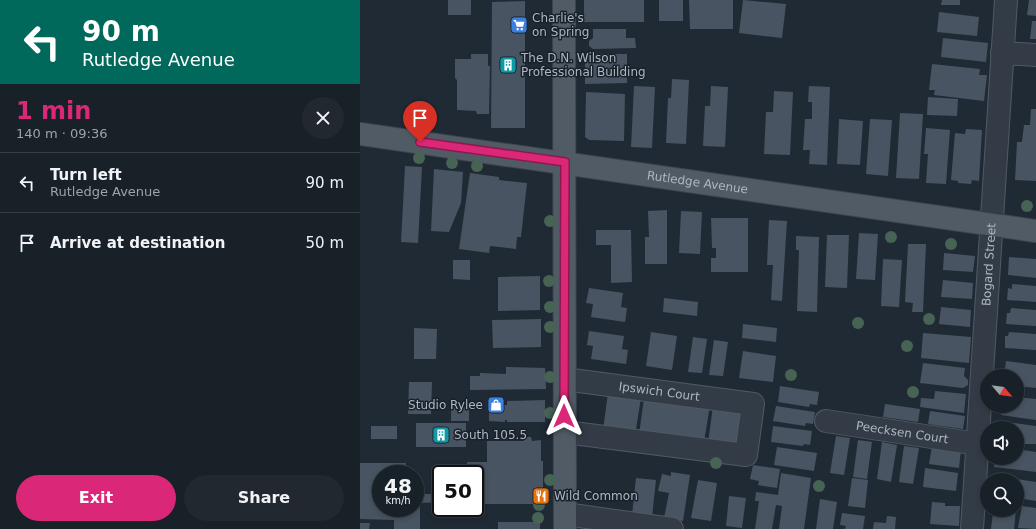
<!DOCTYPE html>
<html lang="en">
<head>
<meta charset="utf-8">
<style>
	:root { --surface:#182028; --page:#212830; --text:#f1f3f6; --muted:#9fa3a8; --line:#363e45; --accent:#db2777 }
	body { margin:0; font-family:"DejaVu Sans",sans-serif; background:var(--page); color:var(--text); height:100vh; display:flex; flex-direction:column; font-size:15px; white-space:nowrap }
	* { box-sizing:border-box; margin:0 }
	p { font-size:13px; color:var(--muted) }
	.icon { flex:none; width:22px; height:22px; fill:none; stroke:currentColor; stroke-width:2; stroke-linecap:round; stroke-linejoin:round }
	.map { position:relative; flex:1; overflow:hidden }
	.panel { display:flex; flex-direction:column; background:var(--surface); width:360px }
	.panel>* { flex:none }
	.hud { background:#00695c; color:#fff; overflow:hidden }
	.needle { width:26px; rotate:119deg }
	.controls { position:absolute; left:620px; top:369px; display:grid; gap:8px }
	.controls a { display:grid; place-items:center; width:44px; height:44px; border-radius:50%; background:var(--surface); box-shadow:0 2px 6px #0003,0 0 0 1px var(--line); font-size:20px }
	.speed { position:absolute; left:12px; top:465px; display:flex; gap:8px; font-size:20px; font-weight:700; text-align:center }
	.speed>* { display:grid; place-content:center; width:52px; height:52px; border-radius:50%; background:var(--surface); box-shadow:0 2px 6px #0003,0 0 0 1px var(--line); line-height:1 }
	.speed small { font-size:10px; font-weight:400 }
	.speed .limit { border:2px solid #111; border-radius:6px; background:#fff; color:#111 }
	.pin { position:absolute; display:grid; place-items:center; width:34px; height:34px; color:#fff; margin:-41px -17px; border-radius:50% 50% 50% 0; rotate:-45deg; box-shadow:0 0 4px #0007 }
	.pin .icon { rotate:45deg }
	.me { position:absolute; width:44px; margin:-22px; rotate:0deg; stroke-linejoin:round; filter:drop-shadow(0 0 3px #0008) }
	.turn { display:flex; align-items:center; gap:14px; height:84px; padding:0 16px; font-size:18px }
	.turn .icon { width:52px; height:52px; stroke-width:2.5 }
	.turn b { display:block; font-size:28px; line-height:34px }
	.round { display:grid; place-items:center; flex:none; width:42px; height:42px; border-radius:21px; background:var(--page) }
	.summary { display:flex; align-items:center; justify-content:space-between; height:68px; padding:0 16px }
	h1 { font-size:24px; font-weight:700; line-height:30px; color:var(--accent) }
	.primary-button { display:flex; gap:8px; margin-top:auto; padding:8px 16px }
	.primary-button a { flex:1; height:46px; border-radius:24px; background:var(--accent); color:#fff; font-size:16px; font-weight:700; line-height:46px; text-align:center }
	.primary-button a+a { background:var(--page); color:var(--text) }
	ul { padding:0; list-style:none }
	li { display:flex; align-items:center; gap:12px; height:60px; padding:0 16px; border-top:1px solid var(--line) }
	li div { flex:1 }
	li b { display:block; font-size:15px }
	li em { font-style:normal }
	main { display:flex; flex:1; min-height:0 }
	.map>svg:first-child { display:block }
	.building { fill:#485461 }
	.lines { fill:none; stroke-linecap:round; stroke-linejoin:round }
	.minor-casing { stroke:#515a64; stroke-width:24 }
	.major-casing { stroke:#3d454f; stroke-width:24 }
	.minor { stroke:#333c46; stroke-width:22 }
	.major { stroke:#515b66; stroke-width:22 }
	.tree { fill:#466354 }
	.route-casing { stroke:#8e194d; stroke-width:10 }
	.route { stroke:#db2777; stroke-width:7 }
	.labels { text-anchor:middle; stroke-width:3; stroke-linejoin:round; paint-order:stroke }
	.poi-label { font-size:12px; fill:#adb7c3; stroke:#19212a; text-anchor:start }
	.street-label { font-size:12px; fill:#adb7c3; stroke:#19212a }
</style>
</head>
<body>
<main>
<section class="panel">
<div class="hud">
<div class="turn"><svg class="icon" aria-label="left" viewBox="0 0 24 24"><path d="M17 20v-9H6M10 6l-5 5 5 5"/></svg><div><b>90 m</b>Rutledge Avenue</div></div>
</div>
<div class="summary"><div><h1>1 min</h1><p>140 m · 09:36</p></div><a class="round"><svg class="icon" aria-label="close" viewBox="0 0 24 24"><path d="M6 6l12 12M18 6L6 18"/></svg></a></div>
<ul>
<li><svg class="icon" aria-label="left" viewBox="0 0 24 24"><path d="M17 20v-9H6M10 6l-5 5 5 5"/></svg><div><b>Turn left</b><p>Rutledge Avenue</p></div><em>90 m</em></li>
<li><svg class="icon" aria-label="arrive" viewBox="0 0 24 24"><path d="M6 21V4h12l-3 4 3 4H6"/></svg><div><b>Arrive at destination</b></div><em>50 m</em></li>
</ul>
<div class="primary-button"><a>Exit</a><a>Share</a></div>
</section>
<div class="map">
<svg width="676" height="529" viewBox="0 0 676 529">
	<rect width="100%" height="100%" fill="#202a35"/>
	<path class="building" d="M88 0H111V15H88Z
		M224 0H284V22H224Z
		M299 0H323V21H299Z
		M329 0H373V29H330Z
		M383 0 426 4 422 38 379 33Z
		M582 0H600V5H581Z
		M669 0H676V16L667 15Z
		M165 1V128H131L132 2Z
		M579 12 619 17 617 36 577 32Z
		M672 21H676V39H670Z
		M233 29H266V38H275L276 48 233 49 229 46V41L233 38Z
		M583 38 628 43 626 62 581 57Z
		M111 54H128V66H130L129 114H117L116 111 97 110V80L95 78V59H111Z
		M225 54H267V83L225 84Z
		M572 64 620 69 619 75H627L624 101 574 95 575 90H569Z
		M312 79 329 80 326 144 306 143 308 98H311Z
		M274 86 295 87 292 148 271 147Z
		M351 86 368 87 365 147 343 146 345 106H350Z
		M449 86 470 87 467 165 449 164 450 150H443L445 119H452V102H448Z
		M414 91 433 92 430 155 404 154 406 112H413Z
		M226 92 265 94 264 141 229 140 225 137Z
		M568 97 598 99 597 116 567 115Z
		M671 109H676V181L655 180 657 142H662L664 125H670Z
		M540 113 563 114 559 179 536 178Z
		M479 119 503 121 500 165 477 164Z
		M510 119 532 120 528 176 506 174Z
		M566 128 590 130 586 184 566 183 568 154H564Z
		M606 129 622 130 619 181 612 180 611 184 598 183V181L591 180 595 133 605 134Z
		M45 166 62 167 58 243 41 242Z
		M74 169 103 172 101 203 89 232 71 231Z
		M110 173 139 177V180L167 183 161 237H157L156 249 130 246 129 253 99 249Z
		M307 210V264H285V237H289L288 211Z
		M321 211 342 212 340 254 319 253Z
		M351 218H388V272H351V258H356V248H352Z
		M409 220 427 221 422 301 411 300 413 265H407Z
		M236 230H271L272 282 251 283V245H236Z
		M499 233 518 234 515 280 496 279Z
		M467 235H489L487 288 465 287Z
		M436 236 459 237 457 312 437 311 439 250H436Z
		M548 244H566L563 312H552L553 303 545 302Z
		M584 253 615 256 613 272 583 270Z
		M649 257 676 259V278L648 275Z
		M523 259 542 260 539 307 521 306Z
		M93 260H110V280L93 279Z
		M180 276V310L138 311V277Z
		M583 280 613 283 612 299 581 297Z
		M652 284 676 286V302L647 300 648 288 652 289Z
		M229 288 263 293 261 307 267 308 265 322 231 317 233 304 226 303Z
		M304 298 338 302 337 316 303 312Z
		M581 307 611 310 610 327 579 324Z
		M651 308 676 310V326L646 324 647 313H650Z
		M181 319V347L133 348 132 320Z
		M383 324 417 328 416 342 382 338Z
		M54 328 77 329 76 359H54Z
		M229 331 264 336 262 349 268 350 266 364 231 359 233 346 227 345Z
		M291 332 317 336 312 370 286 366Z
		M649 332 676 334V350L645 348V336H648Z
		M563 333 611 337 609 363 561 358Z
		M333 337 347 339 342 373 328 372Z
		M354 340 368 342 363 376 349 375Z
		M383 351 416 356 413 382 379 378Z
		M646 361 676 365V388L657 386V376H644Z
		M563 363 605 368 604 376 608 380V385L603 388 560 383Z
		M146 367 185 368 186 389 110 390V376H120V373L146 374Z
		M49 382H72L71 414H48Z
		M420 386 459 392 457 405 450 404 449 407 418 402Z
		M575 391 606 394 604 413 560 407 561 398 574 399Z
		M248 393 281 398 275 435 243 430Z
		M657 397 676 399V420L641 415 642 406H657Z
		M284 398 350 405 344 442 279 435Z
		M185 400V422H147V420H145V422L129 421V403L132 402H141L142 405H147V401Z
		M525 404 560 409 558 422 523 417Z
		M353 406 386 411 381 448 348 443Z
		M416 406 455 412 453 424 446 423 445 426 413 421Z
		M91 407H109V421H91Z
		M570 411 605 416 603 429 568 424Z
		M639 421 676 426V444H657V428H638Z
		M56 423H106V447H56Z
		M11 426H37V439H11Z
		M413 426 452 431 450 445 444 444 443 446 411 442Z
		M476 436 490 438 484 475 470 473Z
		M164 437H171L172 441 181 440V461H183V504H115V474H107V462H127V441H164Z
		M498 440 512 442 507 479 493 477Z
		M522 442 537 445 531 482 517 479Z
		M544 446 559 448 553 484 539 482Z
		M572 446 601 450 599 468 569 464Z
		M417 447 457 453 454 471 414 465Z
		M657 449 676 452V472L634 467 635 458H657Z
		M0 463H46L45 474H21V508H55V494H81V502L60 503V529H34V520L0 519Z
		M393 465 420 469 417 488 398 485 399 481 390 479Z
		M565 468 598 473 596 491 563 487Z
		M311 472 330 475 323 521 304 518 309 493 298 491 302 474 311 476Z
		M421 473 451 478 444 529H419L422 506 416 505 412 529H395L399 501H395L396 492 418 495Z
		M636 476 657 479V480H635Z
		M276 478 296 480 292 517 272 515Z
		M492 478 508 480 505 508 488 506Z
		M657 479 676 482V501L657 498Z
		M338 480 357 483 351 521 331 518Z
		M369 496 386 498 382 528 366 526Z
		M460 499 477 502 473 529H456Z
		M572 502 585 503V506H600L599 526 570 524Z
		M662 506 676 508V529L658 528Z
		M640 510H656L654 529H631L633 513 639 514Z
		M482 513 505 516 503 529H485L486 526 480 525Z
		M527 516 536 517 535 529H513L514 522 526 523Z
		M138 522H180V529H138Z
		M0 523H10L9 529H0Z"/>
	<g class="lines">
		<g class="minor-casing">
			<g id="minor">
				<path d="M642 53 676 55"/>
				<path id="s1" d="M204 379 393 404 386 455 205 432"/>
				<path id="s2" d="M466 421 618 444"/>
				<path d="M205 514 312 529"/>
				<path id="s3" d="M612 529 646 0"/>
			</g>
		</g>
		<g class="major-casing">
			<g id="major">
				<path d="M204 0 205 529"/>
				<path id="s4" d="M0 134 676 231"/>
			</g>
		</g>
		<use href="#minor" class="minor"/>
		<use href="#major" class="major"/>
	</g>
	<g class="tree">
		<circle cx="59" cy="158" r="6"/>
		<circle cx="92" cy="163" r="6"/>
		<circle cx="117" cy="166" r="6"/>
		<circle cx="667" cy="206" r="6"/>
		<circle cx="190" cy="221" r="6"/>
		<circle cx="531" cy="237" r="6"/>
		<circle cx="591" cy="244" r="6"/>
		<circle cx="189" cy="281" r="6"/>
		<circle cx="190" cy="307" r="6"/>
		<circle cx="569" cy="319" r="6"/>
		<circle cx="498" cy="323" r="6"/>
		<circle cx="190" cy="327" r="6"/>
		<circle cx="547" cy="346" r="6"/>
		<circle cx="431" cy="375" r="6"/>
		<circle cx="190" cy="377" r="6"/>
		<circle cx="553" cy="392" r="6"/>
		<circle cx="190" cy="413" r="6"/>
		<circle cx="356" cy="463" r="6"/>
		<circle cx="190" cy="480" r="6"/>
		<circle cx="459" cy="486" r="6"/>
		<circle cx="179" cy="505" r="6"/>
		<circle cx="178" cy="518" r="6"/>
	</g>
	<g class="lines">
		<g class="route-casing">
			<path id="route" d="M60 142 205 162 204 416"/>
		</g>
		<use href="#route" class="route"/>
	</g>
	<defs>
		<g id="supermarket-square" transform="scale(0.9)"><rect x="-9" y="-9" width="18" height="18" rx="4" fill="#3f7fe0" stroke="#19212a"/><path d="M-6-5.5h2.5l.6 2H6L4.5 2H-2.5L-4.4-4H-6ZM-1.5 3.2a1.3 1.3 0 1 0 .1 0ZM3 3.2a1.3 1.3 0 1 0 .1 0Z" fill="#fff"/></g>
		<g id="building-square" transform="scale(0.9)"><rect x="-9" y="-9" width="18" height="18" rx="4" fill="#0f9aa8" stroke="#19212a"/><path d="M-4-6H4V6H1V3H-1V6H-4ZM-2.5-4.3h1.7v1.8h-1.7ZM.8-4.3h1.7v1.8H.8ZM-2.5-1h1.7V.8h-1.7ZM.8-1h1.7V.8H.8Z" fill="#fff"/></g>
		<g id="shop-square" transform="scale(0.9)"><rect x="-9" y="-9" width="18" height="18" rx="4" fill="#3f7fe0" stroke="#19212a"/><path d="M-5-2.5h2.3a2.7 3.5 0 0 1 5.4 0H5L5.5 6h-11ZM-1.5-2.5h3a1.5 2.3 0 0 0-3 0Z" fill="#fff"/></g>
		<g id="restaurant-square" transform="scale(0.9)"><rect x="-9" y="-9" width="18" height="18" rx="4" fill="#e8710a" stroke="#19212a"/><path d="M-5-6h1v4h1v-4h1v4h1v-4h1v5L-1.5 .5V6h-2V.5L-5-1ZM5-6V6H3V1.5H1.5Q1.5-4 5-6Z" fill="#fff"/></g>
	</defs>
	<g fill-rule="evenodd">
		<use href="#supermarket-square" x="159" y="25"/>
		<use href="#building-square" x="148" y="65"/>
		<use href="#shop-square" x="136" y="405"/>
		<use href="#building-square" x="81" y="435"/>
		<use href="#restaurant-square" x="181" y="496"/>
	</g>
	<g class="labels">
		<g class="poi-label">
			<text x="172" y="22">Charlie's<tspan x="172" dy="14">on Spring</tspan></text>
			<text x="161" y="62">The D.N. Wilson<tspan x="161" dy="14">Professional Building</tspan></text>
			<text x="123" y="409" text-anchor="end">Studio Rylee</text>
			<text x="94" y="439">South 105.5</text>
			<text x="194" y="500">Wild Common</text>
		</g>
		<g class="street-label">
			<text dy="4" stroke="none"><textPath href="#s4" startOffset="341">Rutledge Avenue</textPath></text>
			<text dy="4" stroke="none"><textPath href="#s3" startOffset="265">Bogard Street</textPath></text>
			<text dy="4" stroke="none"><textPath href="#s1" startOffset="96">Ipswich Court</textPath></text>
			<text dy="4" stroke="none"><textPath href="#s2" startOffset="77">Peecksen Court</textPath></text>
		</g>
	</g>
</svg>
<div class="controls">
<a><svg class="needle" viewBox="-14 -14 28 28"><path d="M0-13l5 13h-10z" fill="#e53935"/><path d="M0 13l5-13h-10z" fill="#9fa3a8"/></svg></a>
<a><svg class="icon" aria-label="sound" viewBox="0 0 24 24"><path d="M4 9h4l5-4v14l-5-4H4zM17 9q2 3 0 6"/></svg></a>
<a><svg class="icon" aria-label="search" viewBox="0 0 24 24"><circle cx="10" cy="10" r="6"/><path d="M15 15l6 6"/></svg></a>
</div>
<div class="speed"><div>48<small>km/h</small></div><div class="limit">50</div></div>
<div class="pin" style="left:60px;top:142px;background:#d93025"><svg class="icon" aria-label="arrive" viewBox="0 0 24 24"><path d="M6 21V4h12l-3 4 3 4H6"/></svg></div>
<svg class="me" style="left:204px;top:416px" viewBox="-20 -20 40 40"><path d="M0-17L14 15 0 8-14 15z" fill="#db2777" stroke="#fff" stroke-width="4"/></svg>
</div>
</main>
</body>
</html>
